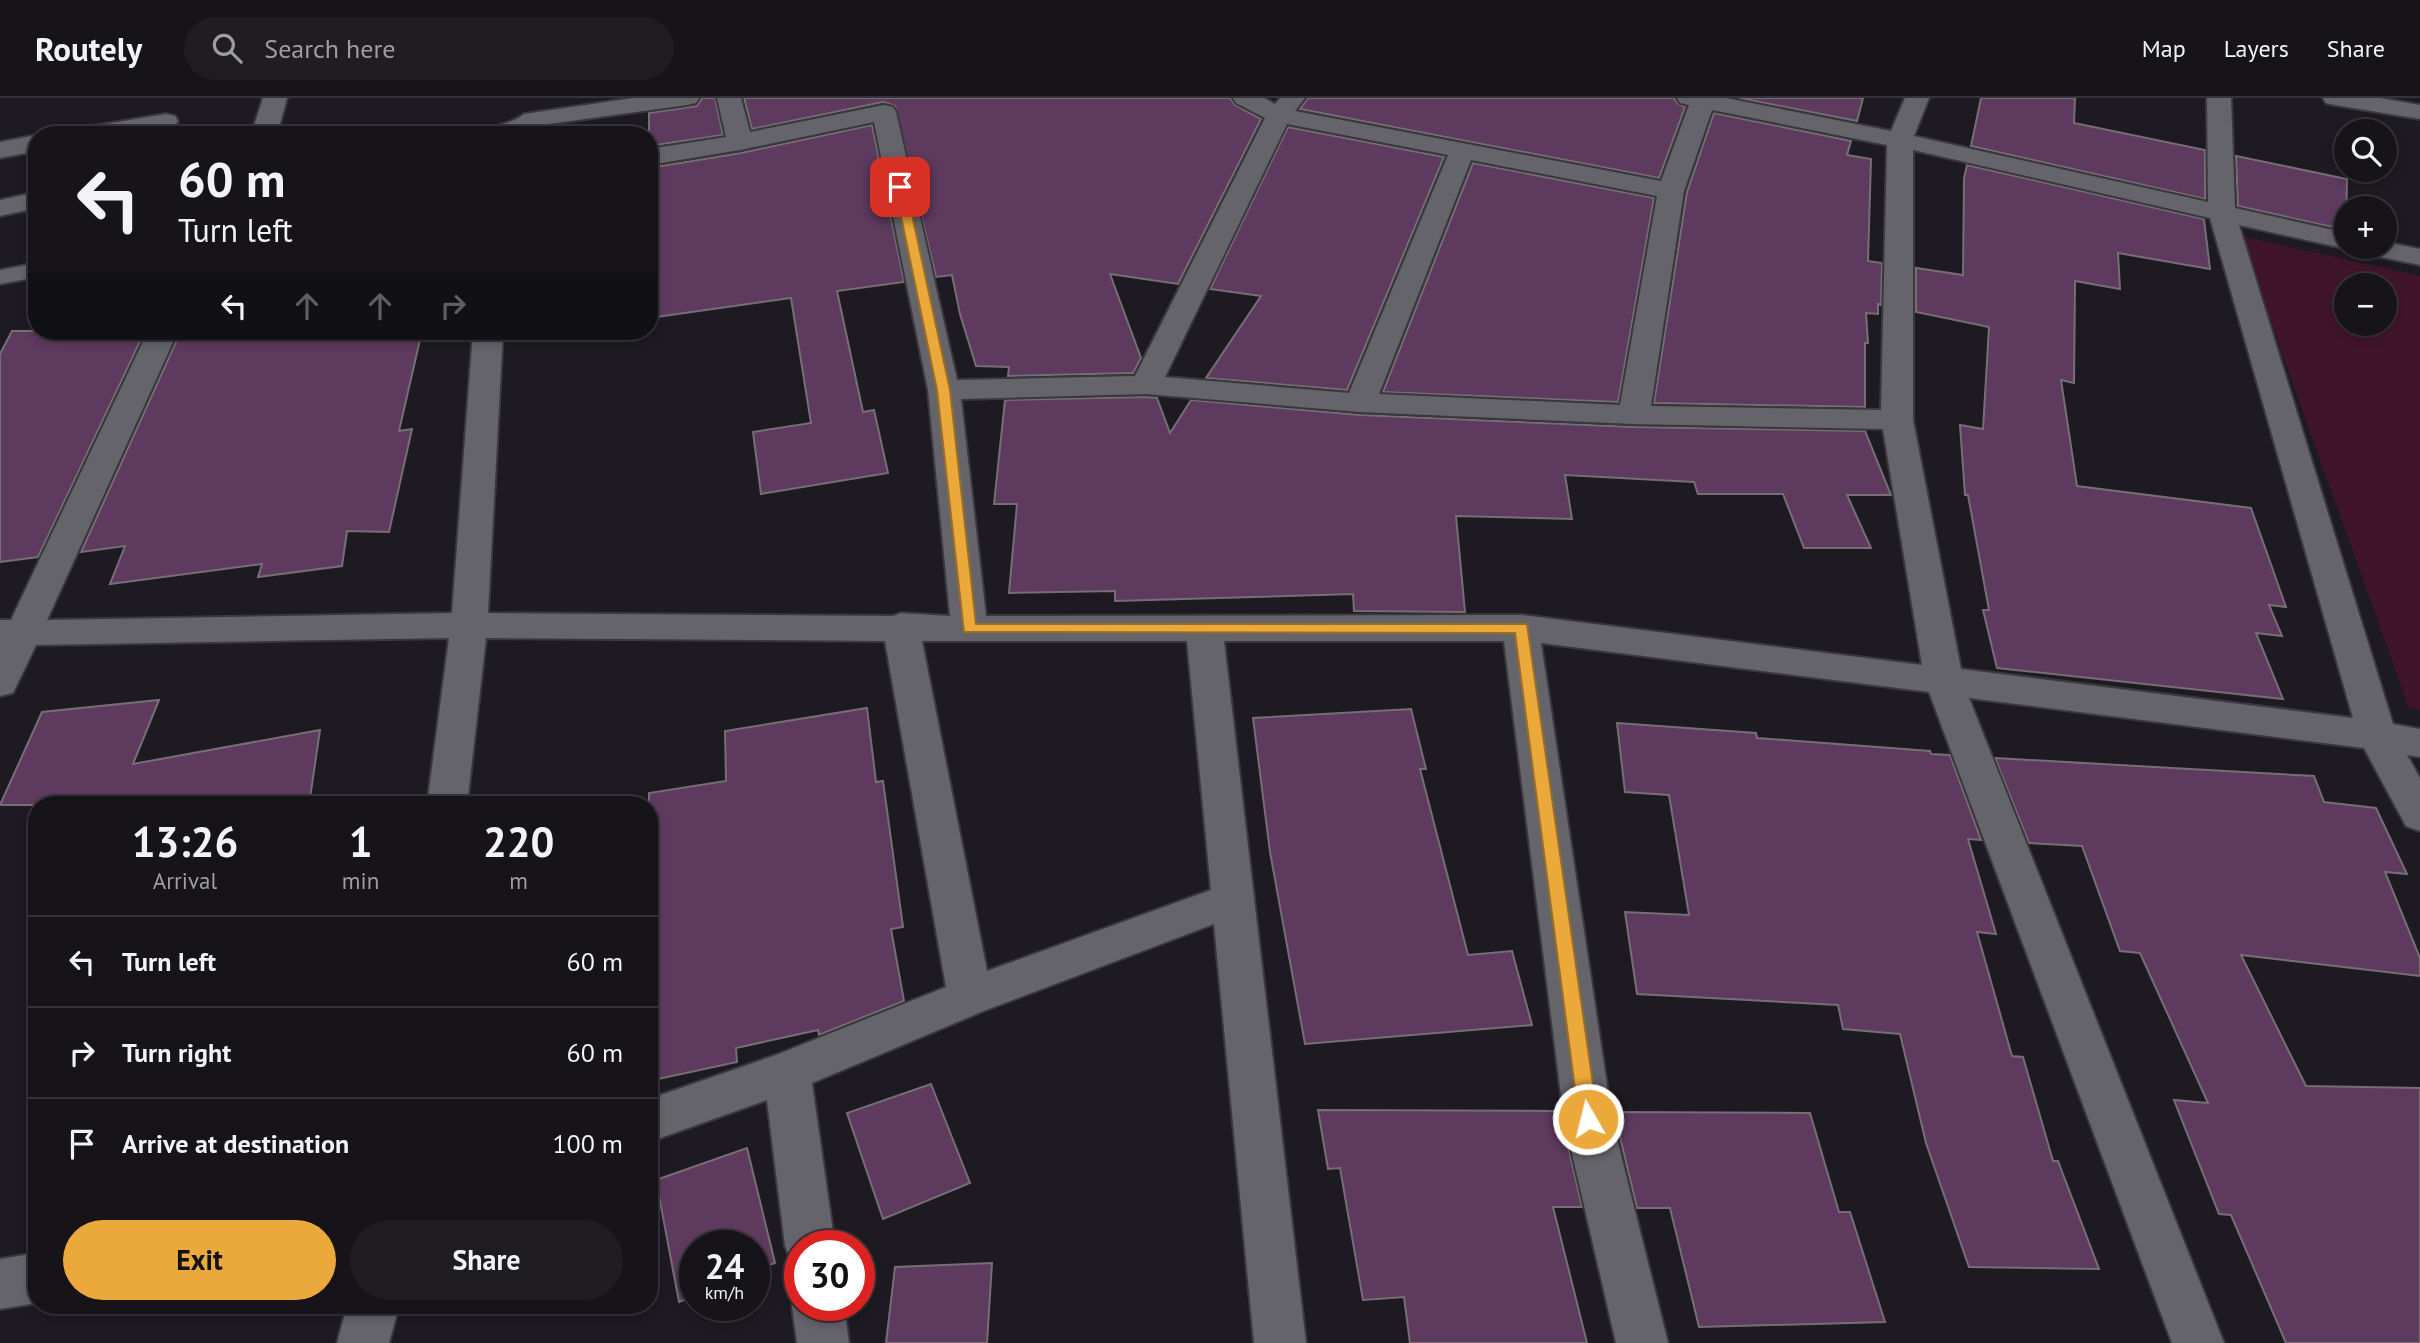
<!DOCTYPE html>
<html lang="en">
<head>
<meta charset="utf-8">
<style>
	:root { --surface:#161419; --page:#1f1d22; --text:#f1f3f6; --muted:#9e9ea2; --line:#353338; --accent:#eca93b }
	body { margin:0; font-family:"PT Sans",sans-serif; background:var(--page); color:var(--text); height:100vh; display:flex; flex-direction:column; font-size:26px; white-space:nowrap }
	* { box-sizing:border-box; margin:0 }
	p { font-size:23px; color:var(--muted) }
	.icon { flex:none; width:38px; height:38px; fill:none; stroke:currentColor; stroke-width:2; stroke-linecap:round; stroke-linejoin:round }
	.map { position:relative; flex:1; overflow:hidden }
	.details { position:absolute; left:28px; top:698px; width:630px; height:518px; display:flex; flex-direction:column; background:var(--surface); border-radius:28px; box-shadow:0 4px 10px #0003,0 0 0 2px var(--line) }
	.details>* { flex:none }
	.top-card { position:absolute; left:28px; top:28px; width:630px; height:214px; border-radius:28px; box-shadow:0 4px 10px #0003,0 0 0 2px var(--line); background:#161419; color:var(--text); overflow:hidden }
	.buttons { position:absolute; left:2334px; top:21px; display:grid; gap:14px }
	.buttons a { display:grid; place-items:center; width:63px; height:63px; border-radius:50%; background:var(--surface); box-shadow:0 4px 10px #0003,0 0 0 2px var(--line); font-size:35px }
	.speed { position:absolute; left:679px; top:1132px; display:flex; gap:14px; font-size:35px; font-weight:700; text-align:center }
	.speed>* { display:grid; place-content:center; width:91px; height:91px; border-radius:50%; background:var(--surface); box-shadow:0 4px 10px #0003,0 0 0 2px var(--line); line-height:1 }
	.speed small { font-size:18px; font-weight:400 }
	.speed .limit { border:10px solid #d22; background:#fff; color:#111 }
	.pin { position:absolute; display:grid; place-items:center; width:60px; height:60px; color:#fff; margin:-30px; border-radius:14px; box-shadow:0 4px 10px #0006 }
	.me { position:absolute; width:77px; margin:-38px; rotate:352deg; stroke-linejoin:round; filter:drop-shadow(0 0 5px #0008) }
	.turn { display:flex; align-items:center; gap:24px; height:147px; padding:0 35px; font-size:32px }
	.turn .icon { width:91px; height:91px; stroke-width:2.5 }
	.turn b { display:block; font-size:49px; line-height:60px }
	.lanes { display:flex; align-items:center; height:66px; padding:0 35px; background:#0003; justify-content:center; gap:35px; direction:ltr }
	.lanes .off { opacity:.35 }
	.eta { display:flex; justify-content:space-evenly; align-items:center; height:119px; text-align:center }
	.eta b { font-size:42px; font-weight:700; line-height:49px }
	.cta { display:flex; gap:14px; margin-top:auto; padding:14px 35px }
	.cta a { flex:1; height:80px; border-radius:42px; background:var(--accent); color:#111; font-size:28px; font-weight:700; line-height:80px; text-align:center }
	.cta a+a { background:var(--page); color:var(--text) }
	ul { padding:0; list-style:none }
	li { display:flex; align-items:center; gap:21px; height:91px; padding:0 35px; border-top:2px solid var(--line) }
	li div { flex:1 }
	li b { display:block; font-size:26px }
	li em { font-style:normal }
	header { display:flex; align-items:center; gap:42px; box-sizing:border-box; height:98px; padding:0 35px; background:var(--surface); border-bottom:2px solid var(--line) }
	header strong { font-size:33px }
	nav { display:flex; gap:38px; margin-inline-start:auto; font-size:24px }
	.search { width:490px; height:63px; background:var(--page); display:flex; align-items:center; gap:18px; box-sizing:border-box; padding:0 24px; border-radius:38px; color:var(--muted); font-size:26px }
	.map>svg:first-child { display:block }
	.green { fill:#401529; fill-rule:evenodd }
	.building { fill:#5d3a5e; stroke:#756f75; stroke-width:2 }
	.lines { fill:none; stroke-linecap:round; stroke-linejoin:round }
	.lane-casing { stroke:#39383c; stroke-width:4 }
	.street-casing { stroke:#39383c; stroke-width:4 }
	.lane { fill:#66646b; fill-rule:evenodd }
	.street { fill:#66646b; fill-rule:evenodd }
	.route { fill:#eca93b; stroke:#996e26; stroke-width:2 }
</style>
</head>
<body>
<header>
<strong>Routely</strong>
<div class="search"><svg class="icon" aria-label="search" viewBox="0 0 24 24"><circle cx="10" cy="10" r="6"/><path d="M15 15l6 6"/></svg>Search here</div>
<nav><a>Map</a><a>Layers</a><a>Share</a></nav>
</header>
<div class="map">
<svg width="2420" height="1245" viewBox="0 0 2420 1245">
	<rect width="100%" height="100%" fill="#1d1b21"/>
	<path class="green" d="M2240 138 2420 178V612L2409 610ZM2347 187H2385V226H2347Z"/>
	<path class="building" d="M702 0H715L723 37 649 48V15L697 8Z
		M744 0H1230L1235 7 1261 21 1178 186 1110 176 1141 260 1133 275 1008 278 1009 269 976 268 960 216 952 177 936 179 895 8 883 4 752 31Z
		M1308 0H1674L1678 6 1685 9 1659 80 1300 11Z
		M1739 0H1863L1857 23Z
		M1981 0H2075L2074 25 2205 52V101L1971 48Z
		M1714 15 1851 43 1847 57 1871 61 1868 163 1882 165 1881 207 1878 206V216L1866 215 1868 245H1865V309L1654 305 1687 94Z
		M872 27 904 184 837 193 863 314 874 312 888 375 761 396 753 334 811 325 791 200 649 220V70L741 55Z
		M1288 29 1444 59 1347 292 1206 280 1261 198 1210 191Z
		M2236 58 2347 81 2346 132 2238 108Z
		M1473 65 1654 100 1618 304 1383 294Z
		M1967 67 2204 121 2210 171 2118 155 2120 191 2075 183 2074 285 2061 282 2077 388 2251 410 2286 509 2269 507 2282 538 2256 535 2283 601 1997 570 1983 512H1989L1968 397H1965L1960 327 1983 331 1989 229 1916 214V170L1963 177 1964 80Z
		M12 233H145L38 459 0 464V256Z
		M181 233H422L399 333 412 331 389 434 347 433 342 468 258 479 262 466 110 486 125 448 81 454Z
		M1146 299 1157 300 1170 335 1191 302 1360 317 1634 329 1865 333 1891 397H1847L1871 450H1804L1783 396H1698L1694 384 1565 377 1572 421 1456 418 1465 514 1354 513 1353 496 1115 503V493L1009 495 1017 406H994L1005 302Z
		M159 602 133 666 320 632 309 707H0L42 614Z
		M867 610 876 684 883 683 903 829 891 831 904 903 819 937 818 932 736 950 737 964 649 983V695L726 683 725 633Z
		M1411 611 1426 671H1420L1468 857 1512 853 1532 927 1305 946 1270 754 1253 620Z
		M1617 625 1756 635 1757 640 1930 653 1931 656 1950 657 1981 742 1968 741 1996 836 1977 834 2012 958 2023 959 2053 1063H2058L2099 1171 1969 1169 1926 1045 1900 936 1843 931 1838 907 1637 896 1625 814 1689 817 1669 697 1625 694Z
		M1995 660 2314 678 2324 704 2376 710 2407 776 2385 774 2420 860V878L2241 857 2306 988 2420 990V1245H2286L2231 1117 2219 1116 2174 1002 2208 1005 2140 855 2120 853 2082 748 2029 745Z
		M931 986 970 1085 883 1121 847 1015Z
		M1318 1012 1560 1013 1582 1109H1553L1587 1245H1410L1404 1199 1363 1202 1340 1070 1328 1071Z
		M1614 1014 1810 1015 1839 1114H1850L1885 1224 1699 1229 1670 1110H1637Z
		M747 1050 775 1165 754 1173V1148H695V1197L679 1204 656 1082Z
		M992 1165 987 1245H886L895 1169Z"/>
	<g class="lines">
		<g class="lane-casing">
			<path id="lane" d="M37 165V179L0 186V172Z"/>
		</g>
		<g class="street-casing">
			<path id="street" d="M263 0H287L277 37H251Z
				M633 0H699L696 5 687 7 541 27 522 37H486C494 25 513 26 524 16Z
				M717 0H741L750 34 884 7 893 9 896 14 957 282 1135 278 1265 20 1236 5 1233 0H1264L1275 6 1280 0H1305L1295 13 1661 83 1689 7 1680 5 1677 0H1726L1891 33 1905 0H1929L1914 38 2208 104 2207 0H2231L2235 110 2347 135V149H2357L2347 151 2239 127 2393 626 2420 631V659L2407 657 2420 680V733L2406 728 2364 650 1969 600 2224 1245H2172L1929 594 1541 545 1612 1021 1668 1245H1616L1564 1021 1504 543H1224L1306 1245H1254L1214 826 986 912 812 985 835 1148H800V1168L792 1165 785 1148 767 1002 649 1044V1001L776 957 946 889 885 543 486 540 467 707H427L449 540 36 547 13 595 0 598V522H11L148 233H178L47 522 452 515 473 233H503L488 515 893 518 901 515 950 518 928 292 874 24 740 52 649 67V51L726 39ZM1712 12 1887 47 1881 312 1651 308 1684 93ZM1287 26 1448 57 1349 295 1165 279ZM1913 52 2210 120 2353 620 1961 571 1913 322ZM1471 62 1657 98 1620 307 1379 296ZM1146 296 1360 314 1634 326 1883 331 1922 567 1521 517 986 518 961 301ZM922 543H1187L1211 792 987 873Z
				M2323 0H2380L2420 7V21L2335 7 2326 5Z
				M166 16 175 18 178 23 175 28 131 37H75L78 32 87 29Z
				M37 37V53L0 60V44Z
				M37 94V110L0 118V102Z
				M2385 144 2420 151V167L2361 155 2357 149H2385Z
				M37 1155V1205L0 1211V1161Z
				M800 1190V1208H844L849 1245H797L792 1208Z
				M347 1208H399L389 1245H337Z"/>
		</g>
		<use href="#lane" class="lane"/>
		<use href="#street" class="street"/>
	</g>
	<path class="route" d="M900 86 906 89 950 292 976 526H1527L1598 1021 1595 1027 1588 1030 1582 1027 1579 1021 1515 535 964 534 937 292 895 89Z"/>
</svg>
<div class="buttons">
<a><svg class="icon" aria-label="search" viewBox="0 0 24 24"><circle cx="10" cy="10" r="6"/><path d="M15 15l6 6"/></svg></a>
<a>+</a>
<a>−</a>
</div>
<div class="speed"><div>24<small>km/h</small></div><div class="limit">30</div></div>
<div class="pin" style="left:900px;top:89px;background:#d93025"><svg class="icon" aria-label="arrive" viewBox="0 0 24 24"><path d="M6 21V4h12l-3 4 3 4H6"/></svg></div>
<svg class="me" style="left:1588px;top:1021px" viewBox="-20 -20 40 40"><circle r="17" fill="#eca93b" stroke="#fff" stroke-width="3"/><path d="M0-11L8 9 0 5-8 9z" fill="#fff"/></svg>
<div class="top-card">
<div class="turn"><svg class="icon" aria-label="left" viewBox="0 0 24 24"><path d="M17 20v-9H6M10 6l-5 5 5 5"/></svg><div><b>60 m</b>Turn left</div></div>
<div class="lanes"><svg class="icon" aria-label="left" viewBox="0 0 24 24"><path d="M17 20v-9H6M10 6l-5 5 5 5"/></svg><svg class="icon off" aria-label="ahead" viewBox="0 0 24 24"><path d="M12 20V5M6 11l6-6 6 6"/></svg><svg class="icon off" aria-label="ahead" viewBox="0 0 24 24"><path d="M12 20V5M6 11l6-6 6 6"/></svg><svg class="icon off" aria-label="right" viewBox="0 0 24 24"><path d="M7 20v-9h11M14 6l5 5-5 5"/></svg></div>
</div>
<section class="details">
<div class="eta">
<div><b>13:26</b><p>Arrival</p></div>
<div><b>1</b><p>min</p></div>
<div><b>220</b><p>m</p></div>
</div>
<ul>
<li><svg class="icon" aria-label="left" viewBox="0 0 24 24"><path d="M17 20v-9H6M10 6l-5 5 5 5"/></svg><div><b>Turn left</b></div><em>60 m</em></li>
<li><svg class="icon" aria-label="right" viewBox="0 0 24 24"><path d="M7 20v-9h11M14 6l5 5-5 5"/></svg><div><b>Turn right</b></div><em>60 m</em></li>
<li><svg class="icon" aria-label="arrive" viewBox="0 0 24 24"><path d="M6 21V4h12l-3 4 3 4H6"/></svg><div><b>Arrive at destination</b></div><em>100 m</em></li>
</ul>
<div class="cta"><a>Exit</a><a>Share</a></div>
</section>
</div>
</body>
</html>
